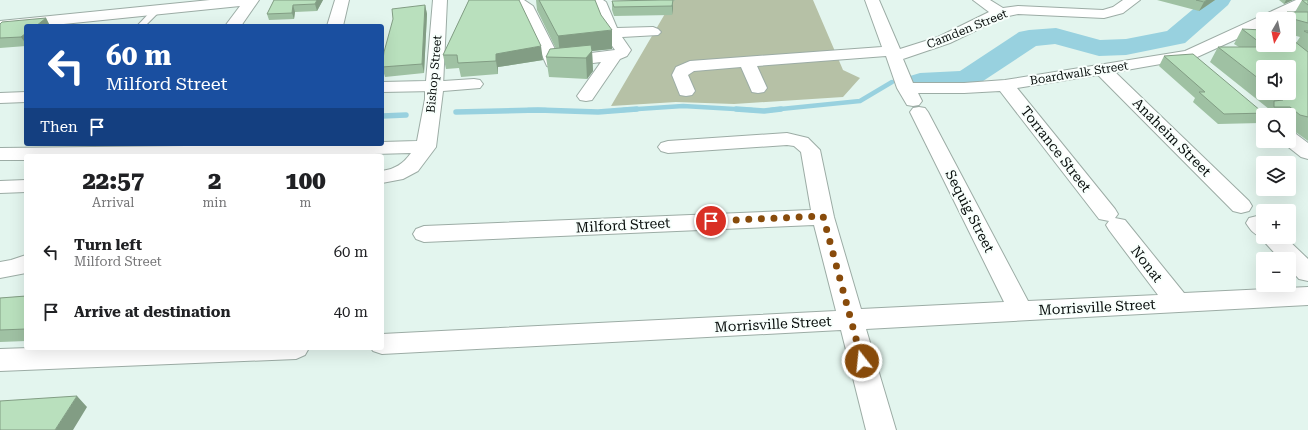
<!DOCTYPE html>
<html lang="en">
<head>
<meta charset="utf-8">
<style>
	:root { --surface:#fff; --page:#f6f6f6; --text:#202124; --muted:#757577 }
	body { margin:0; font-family:"Roboto Serif",serif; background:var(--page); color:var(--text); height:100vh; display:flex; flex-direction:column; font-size:15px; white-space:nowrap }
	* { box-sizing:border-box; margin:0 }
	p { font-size:13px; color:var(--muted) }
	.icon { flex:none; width:22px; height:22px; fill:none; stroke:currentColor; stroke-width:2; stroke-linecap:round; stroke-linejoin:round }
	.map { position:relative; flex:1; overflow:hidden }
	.drawer { position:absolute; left:24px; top:154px; width:360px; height:196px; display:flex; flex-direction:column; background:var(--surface); border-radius:4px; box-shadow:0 4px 16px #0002 }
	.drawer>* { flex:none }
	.top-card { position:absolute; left:24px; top:24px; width:360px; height:122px; border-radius:4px; box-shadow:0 4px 16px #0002; background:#1a4fa0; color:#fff; overflow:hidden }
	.needle { width:26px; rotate:189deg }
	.tools { position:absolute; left:1256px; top:12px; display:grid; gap:8px }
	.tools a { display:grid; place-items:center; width:40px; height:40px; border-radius:4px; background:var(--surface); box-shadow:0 4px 16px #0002; font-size:20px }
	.pin { position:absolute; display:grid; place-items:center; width:34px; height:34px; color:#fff; margin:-17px; border:2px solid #fff; border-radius:50%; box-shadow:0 1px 4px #0007 }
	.me { position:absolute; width:44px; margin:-22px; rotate:344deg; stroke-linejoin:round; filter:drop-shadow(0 0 3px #0008) }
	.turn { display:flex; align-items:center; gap:14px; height:84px; padding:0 16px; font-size:18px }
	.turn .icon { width:52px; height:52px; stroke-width:2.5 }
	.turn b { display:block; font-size:28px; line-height:34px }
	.then { display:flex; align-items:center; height:38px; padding:0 16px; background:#0003; gap:8px; font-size:15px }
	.eta { display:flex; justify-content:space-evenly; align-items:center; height:68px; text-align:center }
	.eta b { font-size:24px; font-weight:800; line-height:28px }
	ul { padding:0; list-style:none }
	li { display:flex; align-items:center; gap:12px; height:60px; padding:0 16px }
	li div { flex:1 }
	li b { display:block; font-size:15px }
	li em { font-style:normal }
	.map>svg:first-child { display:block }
	.green { fill:#b6c1a6 }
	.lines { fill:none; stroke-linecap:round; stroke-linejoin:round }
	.stream-far1 { stroke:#98d1df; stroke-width:4.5 }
	.stream { stroke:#98d1df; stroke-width:5.5 }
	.river { fill:#98d1df; fill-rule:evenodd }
	.service-casing { stroke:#9caca5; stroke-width:2 }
	.minor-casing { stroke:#9caca5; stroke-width:2 }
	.tertiary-casing { stroke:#9caca5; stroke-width:2 }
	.service { fill:#fff; fill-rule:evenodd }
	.minor { fill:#fff; fill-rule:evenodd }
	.tertiary { fill:#fff; fill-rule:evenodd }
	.wall { fill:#9fc1a3; fill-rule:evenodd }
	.shaded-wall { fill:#829d84 }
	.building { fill:#b9e0bd; stroke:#829d84 }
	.route { stroke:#884b0b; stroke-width:7; stroke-dasharray:0 12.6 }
	.labels { text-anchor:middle; stroke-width:4; stroke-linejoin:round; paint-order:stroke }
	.far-street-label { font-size:12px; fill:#080e0c; stroke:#f8fffc }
	.street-label { font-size:14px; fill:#080e0c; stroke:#f8fffc }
</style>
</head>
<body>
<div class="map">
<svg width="1308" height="430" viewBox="0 0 1308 430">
	<rect width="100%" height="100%" fill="#e3f5ee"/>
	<path class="green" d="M673 0H813L843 70 860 78 843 97 734 104 676 102 611 106Z"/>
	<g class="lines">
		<path class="stream-far1" d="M528 110H546
			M623 110 683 106 752 110
			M771 110 860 101 892 82"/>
		<path class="stream" d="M736 109 764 111 781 109
			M456 112 538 110 598 112 637 109
			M382 116 406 115"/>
		<path class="river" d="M1204 0H1231L1228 5 1185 43 1126 55 1099 56 1055 44 1036 46 977 85C958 90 929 93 910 88L905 82 910 76 920 73 960 71 1019 32 1029 30 1056 28 1100 40 1126 39 1167 31Z"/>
		<g class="service-casing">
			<path id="service" d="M154 8H157L161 10 145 26H137Z"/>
		</g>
		<g class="minor-casing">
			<path id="minor" d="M210 0H259L241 26H225L240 6 44 26H26V28L0 31V21Z
				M335 0H349L343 26H327Z
				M507 0H524L533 6 559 57 615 50 603 33 594 7 587 0H603L606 2 617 28 653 27 658 29 661 32 658 35 622 37 631 50 627 56 620 59 592 100 586 101 580 100 577 96 601 62 553 68 547 66 522 11Z
				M865 0H879L900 49 938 37 989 12 973 0H990L1003 8 1018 6 1103 10 1113 7 1123 0H1140L1123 13 1104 18 1018 14 1004 17 950 43 903 59 913 83H964L1005 80 1185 51 1296 0H1308V5L1279 19H1263V27L1195 58 1115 72 1249 201 1252 206 1249 211 1241 213 1233 211 1098 75 1017 88 1115 209 1118 214 1115 218 1125 220 1184 293 1308 287V305L866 329 896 430H866L841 330 382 354 373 351 371 348H382V334L836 311 814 225 424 242 416 239 413 234 416 229 424 226 811 210 801 152 794 146 787 145 668 153 661 151 658 147 661 143 668 141 787 133 808 138 820 150 834 217 861 309 1004 302 910 112 913 108 919 107 925 108 928 112 1028 301 1158 295 1109 230 1106 225 1109 221 1099 219 1000 91 964 93H918L922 101 919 105 913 106 907 105 897 88 886 56 757 66 767 88 764 92 758 93 752 92 741 67 694 71 688 75 695 91 692 95 686 96 680 95 672 75 676 67 690 61 882 47Z
				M474 79 480 80 483 84 480 88 443 91 436 147 418 171 403 179 382 183V171C395 169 403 164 411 153L302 156H26V160H0V148L382 144V142L417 141 425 99V86L428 82Z
				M1289 132 1296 134 1308 143V159L1301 157 1282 142 1281 141H1289Z
				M26 180V192L0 193V181Z
				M1257 216 1263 217V237H1285L1308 259V281L1299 279 1289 268V259H1280L1260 237V236C1253 234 1250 229 1246 223L1249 218Z
				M26 255V273L0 278V262L11 260Z
				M29 348H309L305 355 296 359 0 371V349Z"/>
		</g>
		<g class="tertiary-casing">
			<path id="tertiary" d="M433 0H447L443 86 440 90 434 91 382 92V82L426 81Z
				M26 92V102L0 103V93Z"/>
		</g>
		<use href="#service" class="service"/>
		<use href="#minor" class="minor"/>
		<use href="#tertiary" class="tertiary"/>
	</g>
	<path class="wall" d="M274 0H323L317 11 295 12 294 19 269 20 267 14Z
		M469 0 543 60 498 67V74L461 77 459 68 446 69 443 55Z
		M536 0H595L612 49 592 51 593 71 587 79 549 77 546 57 556 49 537 10Z
		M660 0H675V1L673 0V9L672 15 614 16 612 10V1Z
		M1157 0H1215L1199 11Z
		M1279 0H1293L1284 4Z
		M1302 0H1308V141L1297 133 1289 130V115H1263V121L1261 123 1218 124 1193 102 1195 98 1159 66 1164 56 1261 111 1267 113 1269 109 1210 62 1218 47H1239L1234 44 1242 29 1296 43 1300 37 1289 34V19H1282L1287 12H1295ZM1263 67 1289 93H1263Z
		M425 5 427 14 424 73 385 77 382 67Z
		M46 18 50 26H26V46L0 48V24Z
		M26 296V341L0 342V298Z"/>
	<path class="shaded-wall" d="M317 0H323L317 11 315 4Z
		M673 0V9L672 15V6Z
		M1207 0H1215L1199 11 1204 2Z
		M1286 0H1293L1284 4Z
		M293 5 295 12 294 19 292 13Z
		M425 5 427 14 424 73 422 64Z
		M46 18 50 26H36Z
		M612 30V49L592 51 593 71 587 79 586 58 560 55 558 36Z
		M26 33V44L21 37Z
		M541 46 543 60 498 67V74L496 61V54Z
		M77 396 87 407 73 430H55Z"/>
	<path class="building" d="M274 0H317L315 4 293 5 292 13 267 14Z
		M469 0H519L541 46 496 54V61L458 63 457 55H443Z
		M539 0H595L601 15 612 30 558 36Z
		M660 0H673L672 6 614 7 612 1Z
		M1196 0H1207L1204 2Z
		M1302 0H1308V5Z
		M425 5 422 64 382 67 384 52 393 19 392 9Z
		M1287 12H1308V23L1286 17Z
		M46 18 36 26H26V33L21 37 0 38V24L2 22Z
		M1242 29 1263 30V45Z
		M1304 31H1308V33Z
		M1289 37 1308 52V117L1300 115 1290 107H1274V101L1283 100 1281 96 1278 93H1289V67H1263V82L1218 47H1266L1263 45H1289Z
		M591 45 592 51 586 58 546 57 550 49Z
		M1193 54 1261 111 1268 113 1224 114 1199 92H1205L1164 56Z
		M26 296V329L0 330V298Z
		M77 396 55 430H0V401Z"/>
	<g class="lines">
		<path class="route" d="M711 221 823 216 862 361"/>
	</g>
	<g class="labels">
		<g class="far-street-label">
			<text transform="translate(967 29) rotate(-22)" y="4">Camden Street</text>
			<text transform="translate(1079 73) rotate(-9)" y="4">Boardwalk Street</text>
			<text transform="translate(434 74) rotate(-85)" y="4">Bishop Street</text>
		</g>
		<g class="street-label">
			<text transform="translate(1172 137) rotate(45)" y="5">Anaheim Street</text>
			<text transform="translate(1056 149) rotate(52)" y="5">Torrance Street</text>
			<text transform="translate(970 211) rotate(63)" y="5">Sequig Street</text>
			<text transform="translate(623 225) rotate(-3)" y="5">Milford Street</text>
			<text transform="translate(1147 264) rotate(52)" y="5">Nonat</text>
			<text transform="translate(1097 307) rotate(-3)" y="5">Morrisville Street</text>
			<text transform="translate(773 324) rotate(-3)" y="5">Morrisville Street</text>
		</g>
	</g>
</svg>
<div class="tools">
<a><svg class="needle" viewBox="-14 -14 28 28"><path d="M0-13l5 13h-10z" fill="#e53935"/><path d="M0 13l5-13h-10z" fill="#757577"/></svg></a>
<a><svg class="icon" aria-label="sound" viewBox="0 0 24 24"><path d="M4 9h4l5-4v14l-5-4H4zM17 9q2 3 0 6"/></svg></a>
<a><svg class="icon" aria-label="search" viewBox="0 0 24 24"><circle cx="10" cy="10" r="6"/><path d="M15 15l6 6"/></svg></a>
<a><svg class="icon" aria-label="layers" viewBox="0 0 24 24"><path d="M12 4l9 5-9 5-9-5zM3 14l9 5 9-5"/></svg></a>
<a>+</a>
<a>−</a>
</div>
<div class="pin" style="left:711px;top:221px;background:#d93025"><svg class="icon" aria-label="arrive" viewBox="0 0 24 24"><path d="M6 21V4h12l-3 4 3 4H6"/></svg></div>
<svg class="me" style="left:862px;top:361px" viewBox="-20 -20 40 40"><circle r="17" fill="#884b0b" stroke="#fff" stroke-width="3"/><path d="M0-11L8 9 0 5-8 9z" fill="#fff"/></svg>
<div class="top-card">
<div class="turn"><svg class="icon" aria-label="left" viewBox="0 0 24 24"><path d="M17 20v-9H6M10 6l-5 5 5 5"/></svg><div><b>60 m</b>Milford Street</div></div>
<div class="then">Then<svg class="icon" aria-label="arrive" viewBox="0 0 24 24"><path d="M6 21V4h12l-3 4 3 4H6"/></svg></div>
</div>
<section class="drawer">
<div class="eta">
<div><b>22:57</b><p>Arrival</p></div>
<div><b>2</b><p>min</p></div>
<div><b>100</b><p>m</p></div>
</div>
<ul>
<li><svg class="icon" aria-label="left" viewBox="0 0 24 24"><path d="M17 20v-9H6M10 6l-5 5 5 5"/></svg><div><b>Turn left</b><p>Milford Street</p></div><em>60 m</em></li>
<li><svg class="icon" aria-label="arrive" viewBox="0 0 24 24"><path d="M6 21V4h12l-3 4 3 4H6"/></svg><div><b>Arrive at destination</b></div><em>40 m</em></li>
</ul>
</section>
</div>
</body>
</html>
